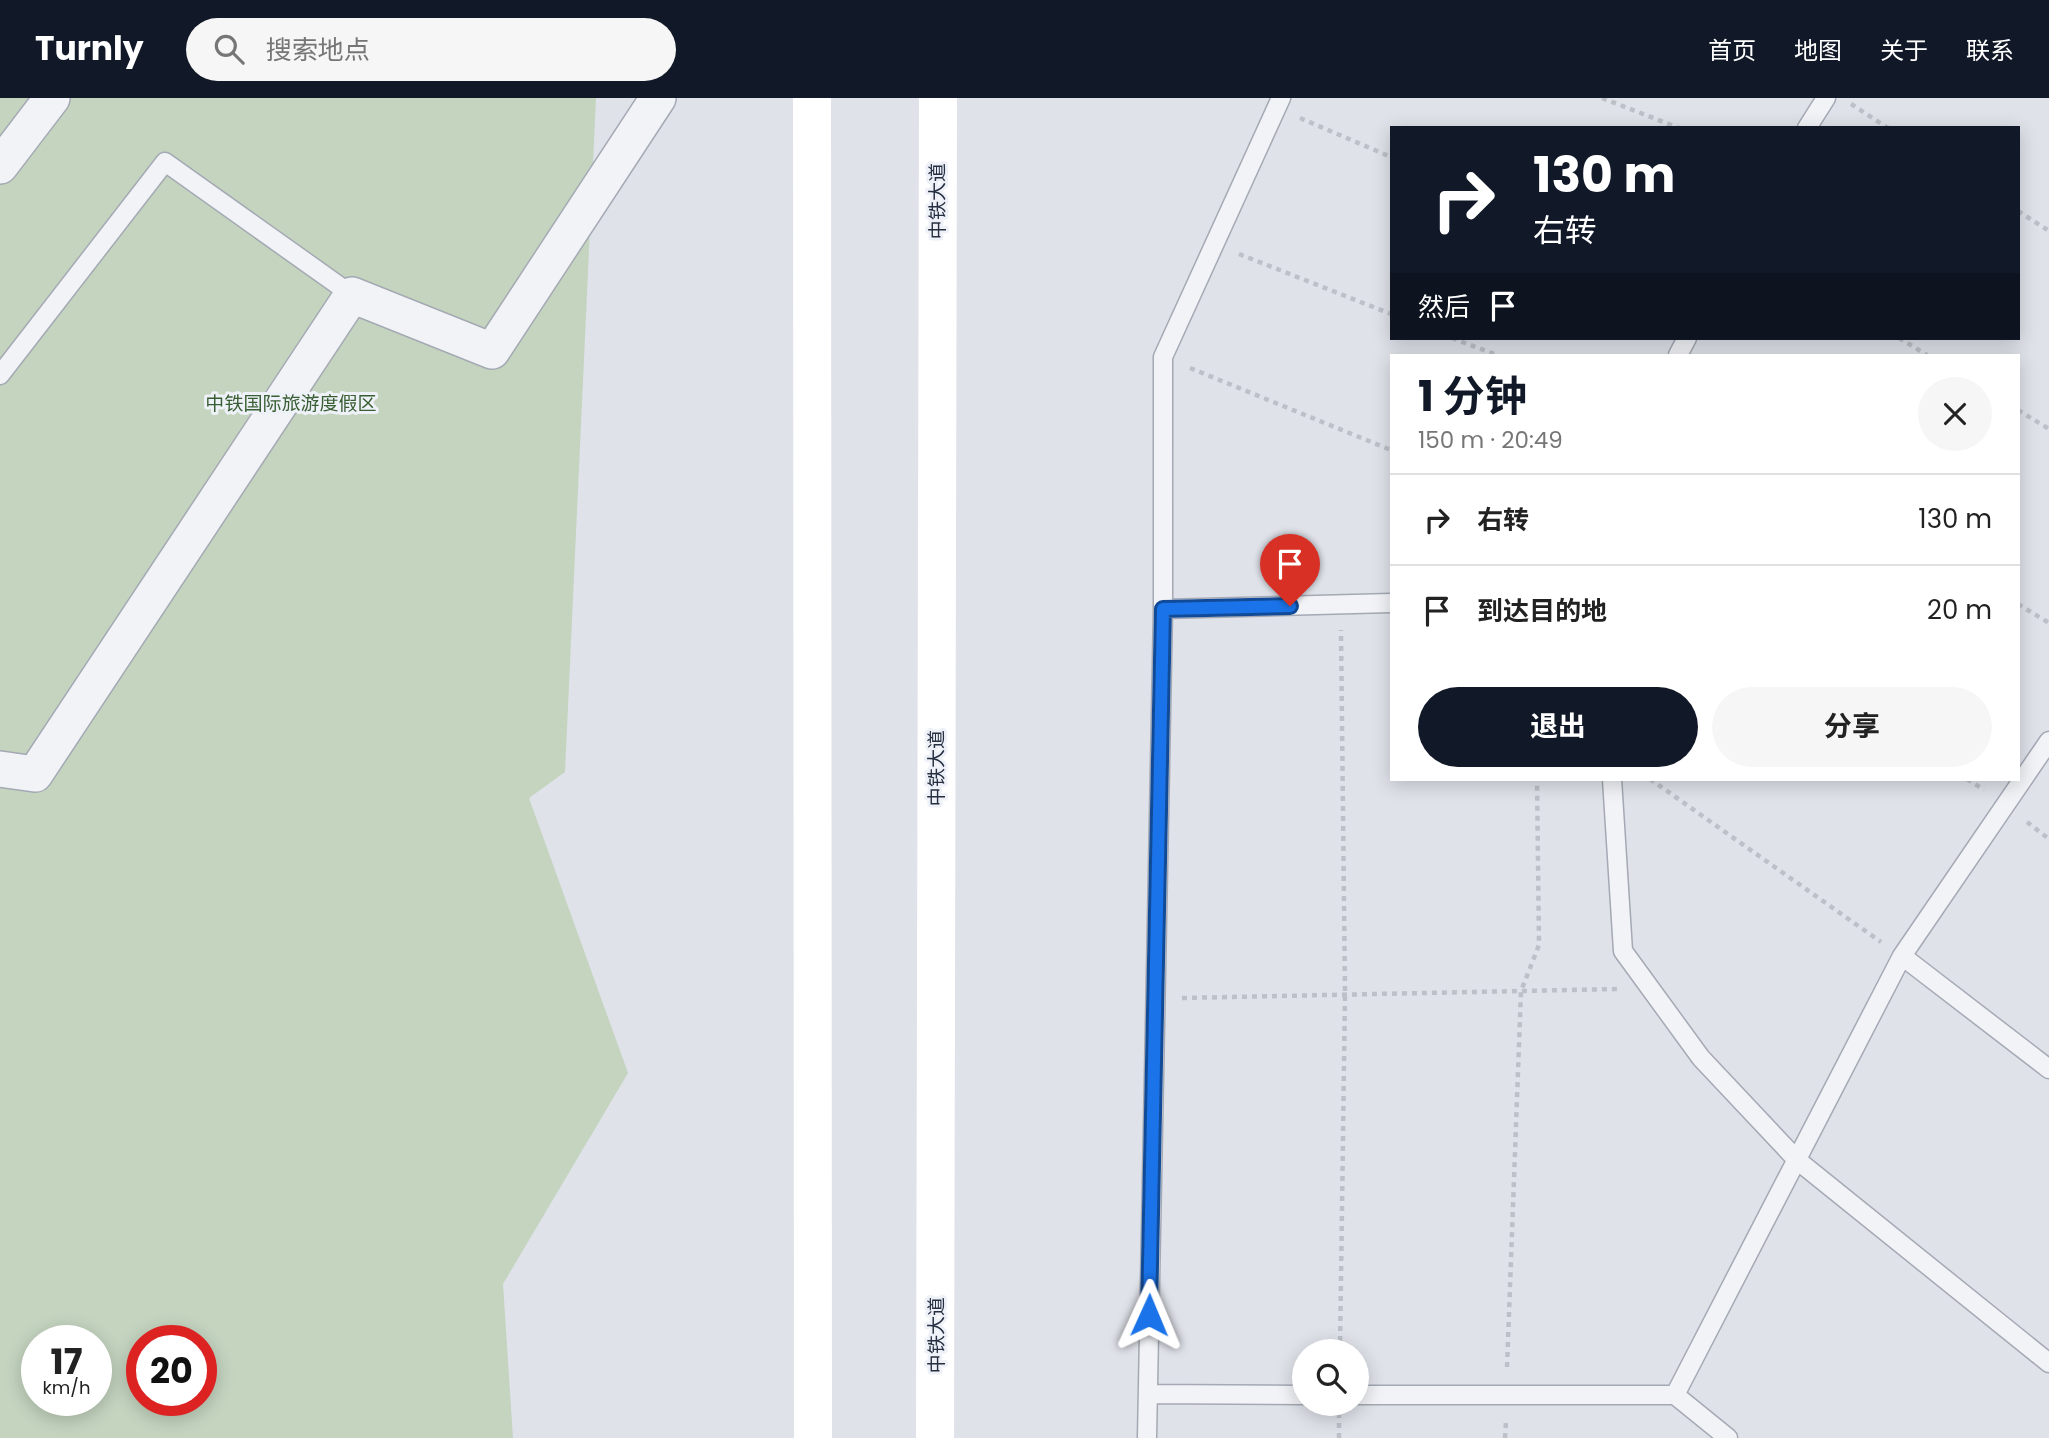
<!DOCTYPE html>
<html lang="zh">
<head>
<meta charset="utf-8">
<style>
	:root { --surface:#fff; --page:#f6f6f6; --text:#222; --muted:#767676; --line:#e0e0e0; --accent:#111827 }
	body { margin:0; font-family:Poppins,"Noto Sans SC",sans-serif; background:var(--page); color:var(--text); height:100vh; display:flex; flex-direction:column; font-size:26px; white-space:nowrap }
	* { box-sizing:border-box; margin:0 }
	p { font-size:23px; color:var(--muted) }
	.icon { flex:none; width:38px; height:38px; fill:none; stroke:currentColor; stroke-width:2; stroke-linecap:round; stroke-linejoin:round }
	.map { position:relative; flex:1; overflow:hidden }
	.panel { position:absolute; left:1390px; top:256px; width:630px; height:427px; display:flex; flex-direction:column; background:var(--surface); border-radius:0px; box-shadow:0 4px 18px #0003 }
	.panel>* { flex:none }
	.banner { position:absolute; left:1390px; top:28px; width:630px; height:214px; border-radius:0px; box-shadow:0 4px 18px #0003; background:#111827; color:#fff; overflow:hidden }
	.controls { position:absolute; left:1292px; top:1241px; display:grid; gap:14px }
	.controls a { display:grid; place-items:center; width:77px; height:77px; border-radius:50%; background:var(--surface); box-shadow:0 4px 18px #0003; font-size:35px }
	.speed { position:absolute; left:21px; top:1227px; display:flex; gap:14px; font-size:35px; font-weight:700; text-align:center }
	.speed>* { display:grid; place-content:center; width:91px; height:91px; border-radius:50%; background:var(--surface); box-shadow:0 4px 18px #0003; line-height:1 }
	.speed small { font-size:18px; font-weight:400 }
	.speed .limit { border:10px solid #d22; background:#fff; color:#111 }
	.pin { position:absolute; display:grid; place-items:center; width:60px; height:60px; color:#fff; margin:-72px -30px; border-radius:50% 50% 50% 0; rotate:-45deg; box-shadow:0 0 7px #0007 }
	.pin .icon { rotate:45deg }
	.me { position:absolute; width:77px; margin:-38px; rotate:1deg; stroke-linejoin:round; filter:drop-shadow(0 0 5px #0008) }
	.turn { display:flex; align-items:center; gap:24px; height:147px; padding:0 28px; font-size:32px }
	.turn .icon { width:91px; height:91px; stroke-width:2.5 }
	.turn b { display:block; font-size:49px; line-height:60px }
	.then { display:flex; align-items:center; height:66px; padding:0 28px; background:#0003; gap:14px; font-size:26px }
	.round { display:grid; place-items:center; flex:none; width:74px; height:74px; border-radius:37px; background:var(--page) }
	.head { display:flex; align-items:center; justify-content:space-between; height:119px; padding:0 28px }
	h1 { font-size:42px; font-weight:700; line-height:52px; color:var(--accent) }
	.cta { display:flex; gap:14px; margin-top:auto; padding:14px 28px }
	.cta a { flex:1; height:80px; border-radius:42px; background:var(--accent); color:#fff; font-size:28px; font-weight:700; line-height:80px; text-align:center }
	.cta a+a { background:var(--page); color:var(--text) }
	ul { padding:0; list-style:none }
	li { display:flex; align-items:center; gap:21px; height:91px; padding:0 28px; border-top:2px solid var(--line) }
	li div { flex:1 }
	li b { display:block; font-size:26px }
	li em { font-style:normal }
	header { display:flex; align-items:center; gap:42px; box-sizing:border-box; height:98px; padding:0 35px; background:var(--accent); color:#fff }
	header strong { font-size:33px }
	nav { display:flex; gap:38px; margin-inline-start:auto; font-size:24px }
	.search { width:490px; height:63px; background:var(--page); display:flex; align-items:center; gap:18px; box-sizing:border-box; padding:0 24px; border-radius:38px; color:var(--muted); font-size:26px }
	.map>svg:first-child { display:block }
	.green { fill:#c4d4bf; fill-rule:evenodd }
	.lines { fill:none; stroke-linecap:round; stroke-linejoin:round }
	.service-casing { stroke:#a4a9b4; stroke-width:21 }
	.minor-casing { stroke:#a4a9b4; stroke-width:38 }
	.path { stroke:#bdc0c8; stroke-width:4.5; stroke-dasharray:5 5; stroke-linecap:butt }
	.service { stroke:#f2f3f7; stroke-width:18 }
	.minor { stroke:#f2f3f7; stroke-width:35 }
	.secondary { stroke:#fff; stroke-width:38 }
	.route-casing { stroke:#114b97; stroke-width:18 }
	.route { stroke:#1a73e8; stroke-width:12 }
	.labels { text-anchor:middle; stroke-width:6; stroke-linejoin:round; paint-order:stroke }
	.street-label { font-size:19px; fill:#262f42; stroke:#eef1f7 }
	.park-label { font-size:19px; fill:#395e33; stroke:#eef1f7 }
</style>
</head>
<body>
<header>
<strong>Turnly</strong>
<div class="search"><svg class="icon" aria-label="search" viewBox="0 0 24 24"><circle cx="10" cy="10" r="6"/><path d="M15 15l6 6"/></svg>搜索地点</div>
<nav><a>首页</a><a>地图</a><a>关于</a><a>联系</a></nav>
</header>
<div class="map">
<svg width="2049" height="1340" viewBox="0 0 2049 1340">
	<rect width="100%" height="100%" fill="#dfe2e9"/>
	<path class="green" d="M0 0H596L565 674 529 700 628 975 503 1186 513 1340H0ZM37 1242H96V1302H37ZM142 1242H201V1302H142Z"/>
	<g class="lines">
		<g class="service-casing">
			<path id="service" d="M1807 30 1826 0
				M1678 257 1687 240
				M0 277 165 64 352 197
				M1163 511 1391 505
				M1612 681 1623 853 1701 960 1797 1062 2049 1265
				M1902 858 2049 971
				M1148 1296 1304 1297
				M1356 1297H1675L1902 858 2049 643
				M1675 1297 1728 1340
				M1147 1340 1163 511V259L1281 0"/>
		</g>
		<g class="minor-casing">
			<path id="minor" d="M0 68 52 0
				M0 671 35 676 352 197 492 253 658 0"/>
		</g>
		<path class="path" d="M1602 0 1679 30
			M1851 6 1888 30
			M1300 20 1391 59
			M2018 113 2049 133
			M1239 156 1391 216
			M1452 240 1497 257
			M1899 240 1927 257
			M1190 270 1391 352
			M2018 312 2049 331
			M2018 506 2049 525
			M1650 681 1881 844
			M1967 681 1984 692
			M2027 724 2049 741
			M1182 900 1618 891
			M1340 1253 1345 896 1341 532
			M1507 1269 1521 893 1539 847 1537 681
			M1339 1340V1317
			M1505 1340 1506 1323"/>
		<use href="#service" class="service"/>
		<use href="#minor" class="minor"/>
		<path class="secondary" d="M812 0 813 1340
			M935 1340 938 0"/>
	</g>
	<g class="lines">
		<g class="route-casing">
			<path id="route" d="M1149 1217 1163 511 1290 508"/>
		</g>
		<use href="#route" class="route"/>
	</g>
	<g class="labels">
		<g class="street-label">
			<text transform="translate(937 103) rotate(-90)" y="7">中铁大道</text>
			<text transform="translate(936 670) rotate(-90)" y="7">中铁大道</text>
			<text transform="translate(936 1237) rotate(-90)" y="7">中铁大道</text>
		</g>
		<g class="park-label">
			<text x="291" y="312">中铁国际旅游度假区</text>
		</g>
	</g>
</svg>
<div class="controls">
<a><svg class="icon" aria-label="search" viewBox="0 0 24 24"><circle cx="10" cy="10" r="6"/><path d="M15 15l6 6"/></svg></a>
</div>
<div class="speed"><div>17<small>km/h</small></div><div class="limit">20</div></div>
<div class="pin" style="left:1290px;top:508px;background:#d93025"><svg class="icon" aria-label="arrive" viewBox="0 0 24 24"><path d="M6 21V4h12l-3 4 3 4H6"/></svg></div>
<svg class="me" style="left:1149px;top:1217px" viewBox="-20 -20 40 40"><path d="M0-17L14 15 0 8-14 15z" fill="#1a73e8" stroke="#fff" stroke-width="4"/></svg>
<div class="banner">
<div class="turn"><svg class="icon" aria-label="right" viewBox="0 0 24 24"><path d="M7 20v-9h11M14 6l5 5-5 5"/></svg><div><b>130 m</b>右转</div></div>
<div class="then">然后<svg class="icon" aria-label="arrive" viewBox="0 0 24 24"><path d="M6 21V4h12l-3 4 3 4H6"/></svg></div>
</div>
<section class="panel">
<div class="head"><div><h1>1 分钟</h1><p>150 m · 20:49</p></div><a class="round"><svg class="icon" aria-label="close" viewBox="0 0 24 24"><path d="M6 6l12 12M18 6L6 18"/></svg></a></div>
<ul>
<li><svg class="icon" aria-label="right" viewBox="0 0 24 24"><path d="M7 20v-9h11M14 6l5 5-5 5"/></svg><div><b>右转</b></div><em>130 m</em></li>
<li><svg class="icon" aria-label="arrive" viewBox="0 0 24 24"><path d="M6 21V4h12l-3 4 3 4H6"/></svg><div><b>到达目的地</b></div><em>20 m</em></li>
</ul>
<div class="cta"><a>退出</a><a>分享</a></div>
</section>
</div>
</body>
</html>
